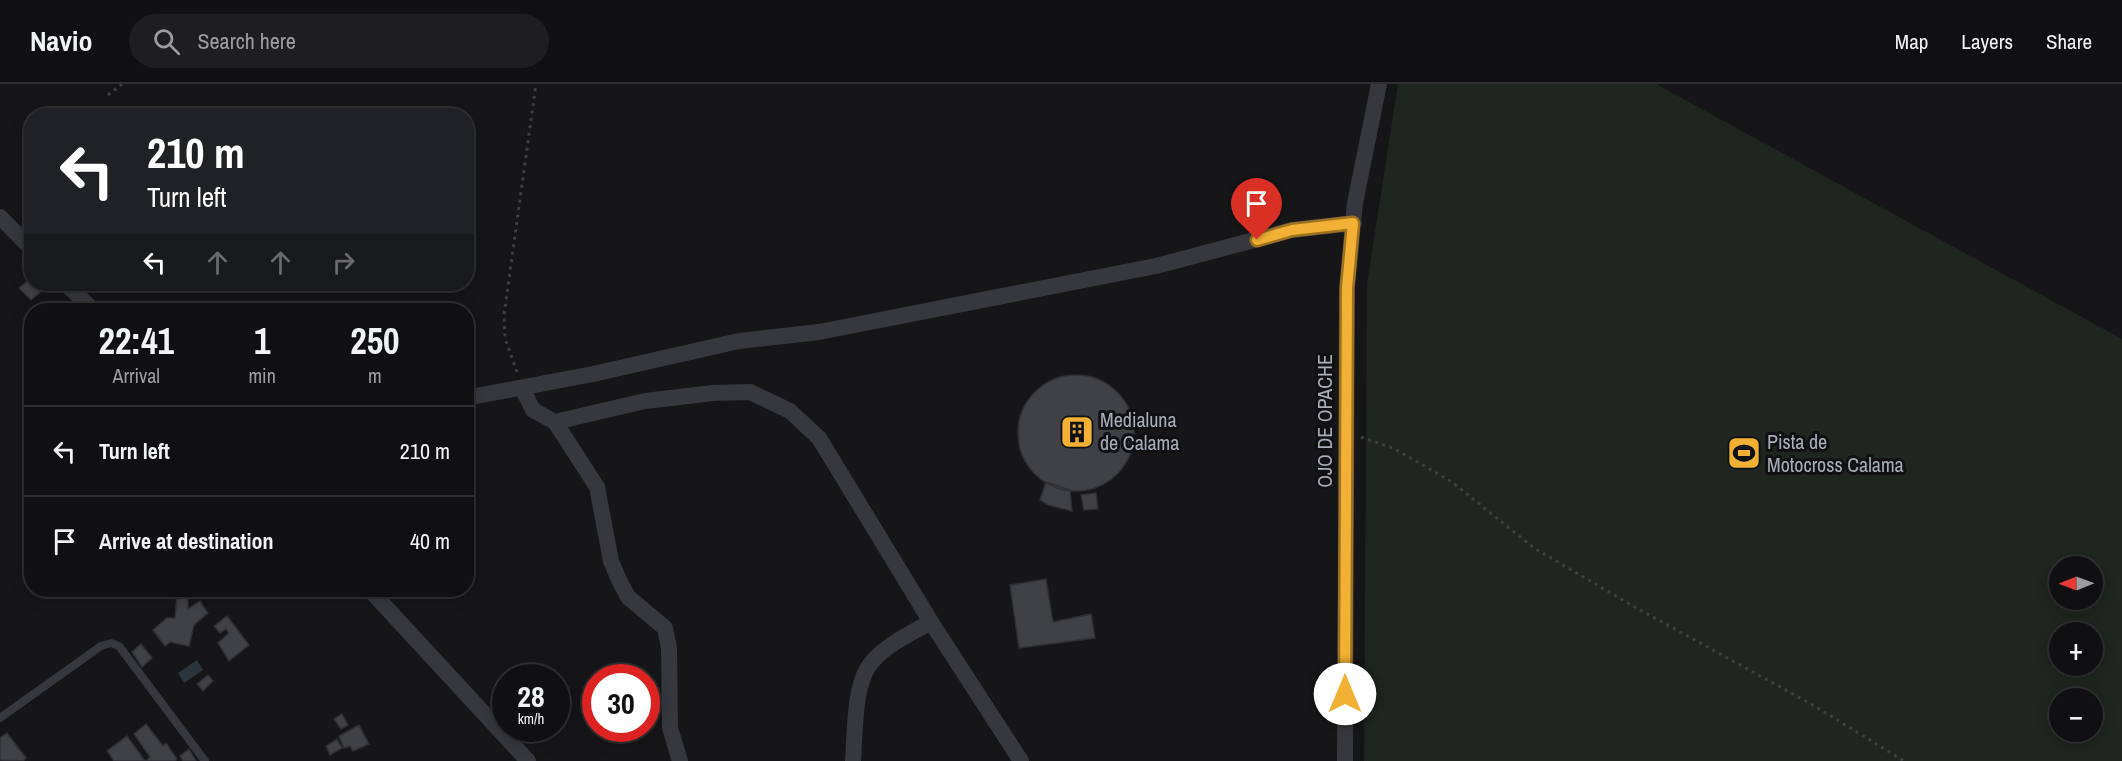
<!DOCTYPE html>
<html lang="en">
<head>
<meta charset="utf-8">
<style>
	:root { --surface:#101012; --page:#1e1e20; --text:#f1f3f6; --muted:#9c9d9f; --line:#303032 }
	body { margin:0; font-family:"Archivo Narrow",sans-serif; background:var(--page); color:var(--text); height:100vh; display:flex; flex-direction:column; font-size:22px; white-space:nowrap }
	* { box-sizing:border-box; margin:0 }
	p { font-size:20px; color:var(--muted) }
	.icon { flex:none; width:33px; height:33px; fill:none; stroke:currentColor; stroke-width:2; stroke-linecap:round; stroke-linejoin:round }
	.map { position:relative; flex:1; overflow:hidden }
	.drawer { position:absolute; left:24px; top:219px; width:450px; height:294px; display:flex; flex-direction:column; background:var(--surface); border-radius:24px; box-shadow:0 3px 15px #0003,0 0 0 2px var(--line) }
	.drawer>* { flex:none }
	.banner { position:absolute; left:24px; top:24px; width:450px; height:183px; border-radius:24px; box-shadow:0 3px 15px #0003,0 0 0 2px var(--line); background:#202124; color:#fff; overflow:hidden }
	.needle { width:39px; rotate:269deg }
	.controls { position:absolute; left:2049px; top:472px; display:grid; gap:12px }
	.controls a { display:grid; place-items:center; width:54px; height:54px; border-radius:50%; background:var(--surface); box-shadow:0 3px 15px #0003,0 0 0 2px var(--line); font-size:30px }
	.speed { position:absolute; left:492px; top:580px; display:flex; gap:12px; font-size:30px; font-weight:700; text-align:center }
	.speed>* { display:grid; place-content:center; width:78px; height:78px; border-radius:50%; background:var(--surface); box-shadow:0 3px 15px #0003,0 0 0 2px var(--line); line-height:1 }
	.speed small { font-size:15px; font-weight:400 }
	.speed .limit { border:9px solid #d22; background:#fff; color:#111 }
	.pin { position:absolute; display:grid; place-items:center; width:51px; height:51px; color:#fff; margin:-62px -26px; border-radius:50% 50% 50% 0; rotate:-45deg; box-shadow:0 0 6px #0007 }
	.pin .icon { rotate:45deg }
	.me { position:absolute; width:66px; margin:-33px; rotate:0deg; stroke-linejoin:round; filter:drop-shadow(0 0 4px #0008) }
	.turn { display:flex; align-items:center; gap:21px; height:126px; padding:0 24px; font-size:27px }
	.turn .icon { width:78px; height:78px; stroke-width:2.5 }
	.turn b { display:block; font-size:42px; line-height:51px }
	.lanes { display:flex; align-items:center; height:57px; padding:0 24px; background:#0003; justify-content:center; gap:30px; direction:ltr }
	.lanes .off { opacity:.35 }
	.eta { display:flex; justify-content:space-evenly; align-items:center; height:102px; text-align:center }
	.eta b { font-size:36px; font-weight:800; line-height:42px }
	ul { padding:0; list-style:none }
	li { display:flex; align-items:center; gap:18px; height:90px; padding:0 24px; border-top:2px solid var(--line) }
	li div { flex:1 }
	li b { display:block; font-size:22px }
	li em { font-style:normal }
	header { display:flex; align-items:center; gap:36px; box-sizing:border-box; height:84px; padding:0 30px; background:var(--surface); border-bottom:2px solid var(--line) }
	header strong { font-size:28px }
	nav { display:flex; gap:33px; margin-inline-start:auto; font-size:21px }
	.search { width:420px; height:54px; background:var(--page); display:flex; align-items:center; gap:15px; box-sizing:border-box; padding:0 21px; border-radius:33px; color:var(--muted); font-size:22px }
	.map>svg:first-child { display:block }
	.green { fill:#1e261f; fill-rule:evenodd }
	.water { fill:#2c353c }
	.building { fill:#404145; stroke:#303034; stroke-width:1.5 }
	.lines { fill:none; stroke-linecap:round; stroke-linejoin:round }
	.path { stroke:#3d3f44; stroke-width:3; stroke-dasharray:3 4.5; stroke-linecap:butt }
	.lane { stroke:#37383d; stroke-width:8 }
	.street { stroke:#37383d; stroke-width:16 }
	.route-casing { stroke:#9d7322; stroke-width:15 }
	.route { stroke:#f2b134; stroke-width:10 }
	.labels { text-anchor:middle; stroke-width:6; stroke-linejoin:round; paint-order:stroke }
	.poi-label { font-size:20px; fill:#a8adb8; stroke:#111113; text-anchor:start }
	.street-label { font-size:20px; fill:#a8adb8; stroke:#111113 }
</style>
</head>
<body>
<header>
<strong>Navio</strong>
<div class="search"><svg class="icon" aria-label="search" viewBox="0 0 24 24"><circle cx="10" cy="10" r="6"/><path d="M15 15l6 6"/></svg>Search here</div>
<nav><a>Map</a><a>Layers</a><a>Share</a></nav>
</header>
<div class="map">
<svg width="2122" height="677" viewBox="0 0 2122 677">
	<rect width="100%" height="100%" fill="#161618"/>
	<path class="green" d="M1398 0H1656L2122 255V677H1364L1367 200ZM2060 483H2092V516H2060ZM2060 549H2092V582H2060ZM2060 615H2092V648H2060Z"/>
	<path class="water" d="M197 576 203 586 184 599 178 589Z"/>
	<path class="building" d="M32 193V200H50L31 216 19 204Z
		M1018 349a58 58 0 1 1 116 0a58 58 0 1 1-116 0Z
		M1046 398 1070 406 1072 427 1048 421 1040 416Z
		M1096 409 1098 425 1084 426 1081 411Z
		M1046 495 1053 538 1091 530 1095 554 1019 564 1010 501Z
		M177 511H188V525L200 517 208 529 194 541 189 562 170 558 165 562 153 546 167 534H175Z
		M227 532 249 561 229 577 218 559 229 549 226 545 220 549 214 542Z
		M141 560 152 574 142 583 132 568Z
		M208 591 213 597 203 607 197 600Z
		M342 630 348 641 341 645 334 635Z
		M146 640 163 662 166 659 177 675 175 677H146L150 673 134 650Z
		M359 641 369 660 353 667 350 662 344 664 339 652Z
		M7 649 26 674 23 677 0 676V654Z
		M127 652 145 677H114L107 667Z
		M337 655 342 664 330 671 326 662Z
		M189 665 196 677H183L180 672Z"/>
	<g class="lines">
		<path class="path" d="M108 11 122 0
			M517 288 505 254 504 231 536 0
			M1361 353 1395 365 1452 398 1534 464 1633 522 1813 621 1904 677"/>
		<path class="lane" d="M0 634 101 562 111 559 119 562 205 677"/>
		<path class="street" d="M0 133 32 165
			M66 200 93 226
			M522 304 533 326 555 338 645 317 713 309 750 308 790 327 819 354 931 538 1021 677
			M466 314 593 290 739 257 819 248 1156 182 1292 146 1354 139
			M555 338 597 403 611 477 619 496 628 513 665 544 669 564 670 644 680 677
			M370 506 528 677
			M853 677C855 651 854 607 867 585 879 564 911 549 931 538
			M1345 677 1347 204 1355 119 1379 0"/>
	</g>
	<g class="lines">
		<g class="route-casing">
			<path id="route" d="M1257 156 1292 146 1353 139 1347 204 1345 610"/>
		</g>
		<use href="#route" class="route"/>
	</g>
	<defs>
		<g id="building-square" transform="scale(1.725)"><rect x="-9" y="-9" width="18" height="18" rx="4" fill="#f2b134" stroke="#111113"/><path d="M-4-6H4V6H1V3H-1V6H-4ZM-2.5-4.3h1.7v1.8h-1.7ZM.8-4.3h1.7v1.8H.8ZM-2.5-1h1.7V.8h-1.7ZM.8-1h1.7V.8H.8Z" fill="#111"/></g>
		<g id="stadium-square" transform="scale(1.725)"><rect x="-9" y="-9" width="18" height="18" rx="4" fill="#f2b134" stroke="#111113"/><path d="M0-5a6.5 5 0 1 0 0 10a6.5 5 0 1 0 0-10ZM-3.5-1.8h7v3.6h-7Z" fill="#111"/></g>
	</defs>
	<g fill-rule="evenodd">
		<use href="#building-square" x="1077" y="348"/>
		<use href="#stadium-square" x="1744" y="369"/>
	</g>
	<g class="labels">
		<g class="poi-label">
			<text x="1100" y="343">Medialuna<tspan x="1100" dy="23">de Calama</tspan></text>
			<text x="1767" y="365">Pista de<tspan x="1767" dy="23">Motocross Calama</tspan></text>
		</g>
		<g class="street-label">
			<text transform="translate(1325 337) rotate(-90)" y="7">OJO DE OPACHE</text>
		</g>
	</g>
</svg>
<div class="controls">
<a><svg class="needle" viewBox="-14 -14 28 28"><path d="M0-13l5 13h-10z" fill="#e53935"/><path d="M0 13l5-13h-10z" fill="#9c9d9f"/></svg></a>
<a>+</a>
<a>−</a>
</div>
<div class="speed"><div>28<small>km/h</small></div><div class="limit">30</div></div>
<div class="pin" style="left:1257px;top:156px;background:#d93025"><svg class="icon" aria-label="arrive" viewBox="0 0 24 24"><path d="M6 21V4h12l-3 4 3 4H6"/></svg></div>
<svg class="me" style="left:1345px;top:610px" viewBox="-20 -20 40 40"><circle r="19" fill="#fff"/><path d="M0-13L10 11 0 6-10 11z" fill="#f2b134"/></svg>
<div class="banner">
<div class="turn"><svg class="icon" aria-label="left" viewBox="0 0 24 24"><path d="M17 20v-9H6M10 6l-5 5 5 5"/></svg><div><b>210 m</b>Turn left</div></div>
<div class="lanes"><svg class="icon" aria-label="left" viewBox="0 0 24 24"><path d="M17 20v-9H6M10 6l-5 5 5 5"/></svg><svg class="icon off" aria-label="ahead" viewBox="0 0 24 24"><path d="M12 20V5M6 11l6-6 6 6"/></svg><svg class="icon off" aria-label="ahead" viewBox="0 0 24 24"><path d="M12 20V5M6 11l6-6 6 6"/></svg><svg class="icon off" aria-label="right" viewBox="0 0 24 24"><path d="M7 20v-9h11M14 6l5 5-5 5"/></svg></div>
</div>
<section class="drawer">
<div class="eta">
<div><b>22:41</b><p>Arrival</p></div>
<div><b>1</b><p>min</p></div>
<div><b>250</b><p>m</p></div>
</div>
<ul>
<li><svg class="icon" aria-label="left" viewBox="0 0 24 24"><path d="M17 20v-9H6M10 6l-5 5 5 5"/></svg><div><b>Turn left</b></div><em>210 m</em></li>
<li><svg class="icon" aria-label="arrive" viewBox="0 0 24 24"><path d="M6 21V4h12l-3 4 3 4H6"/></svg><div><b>Arrive at destination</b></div><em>40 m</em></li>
</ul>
</section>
</div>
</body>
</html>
